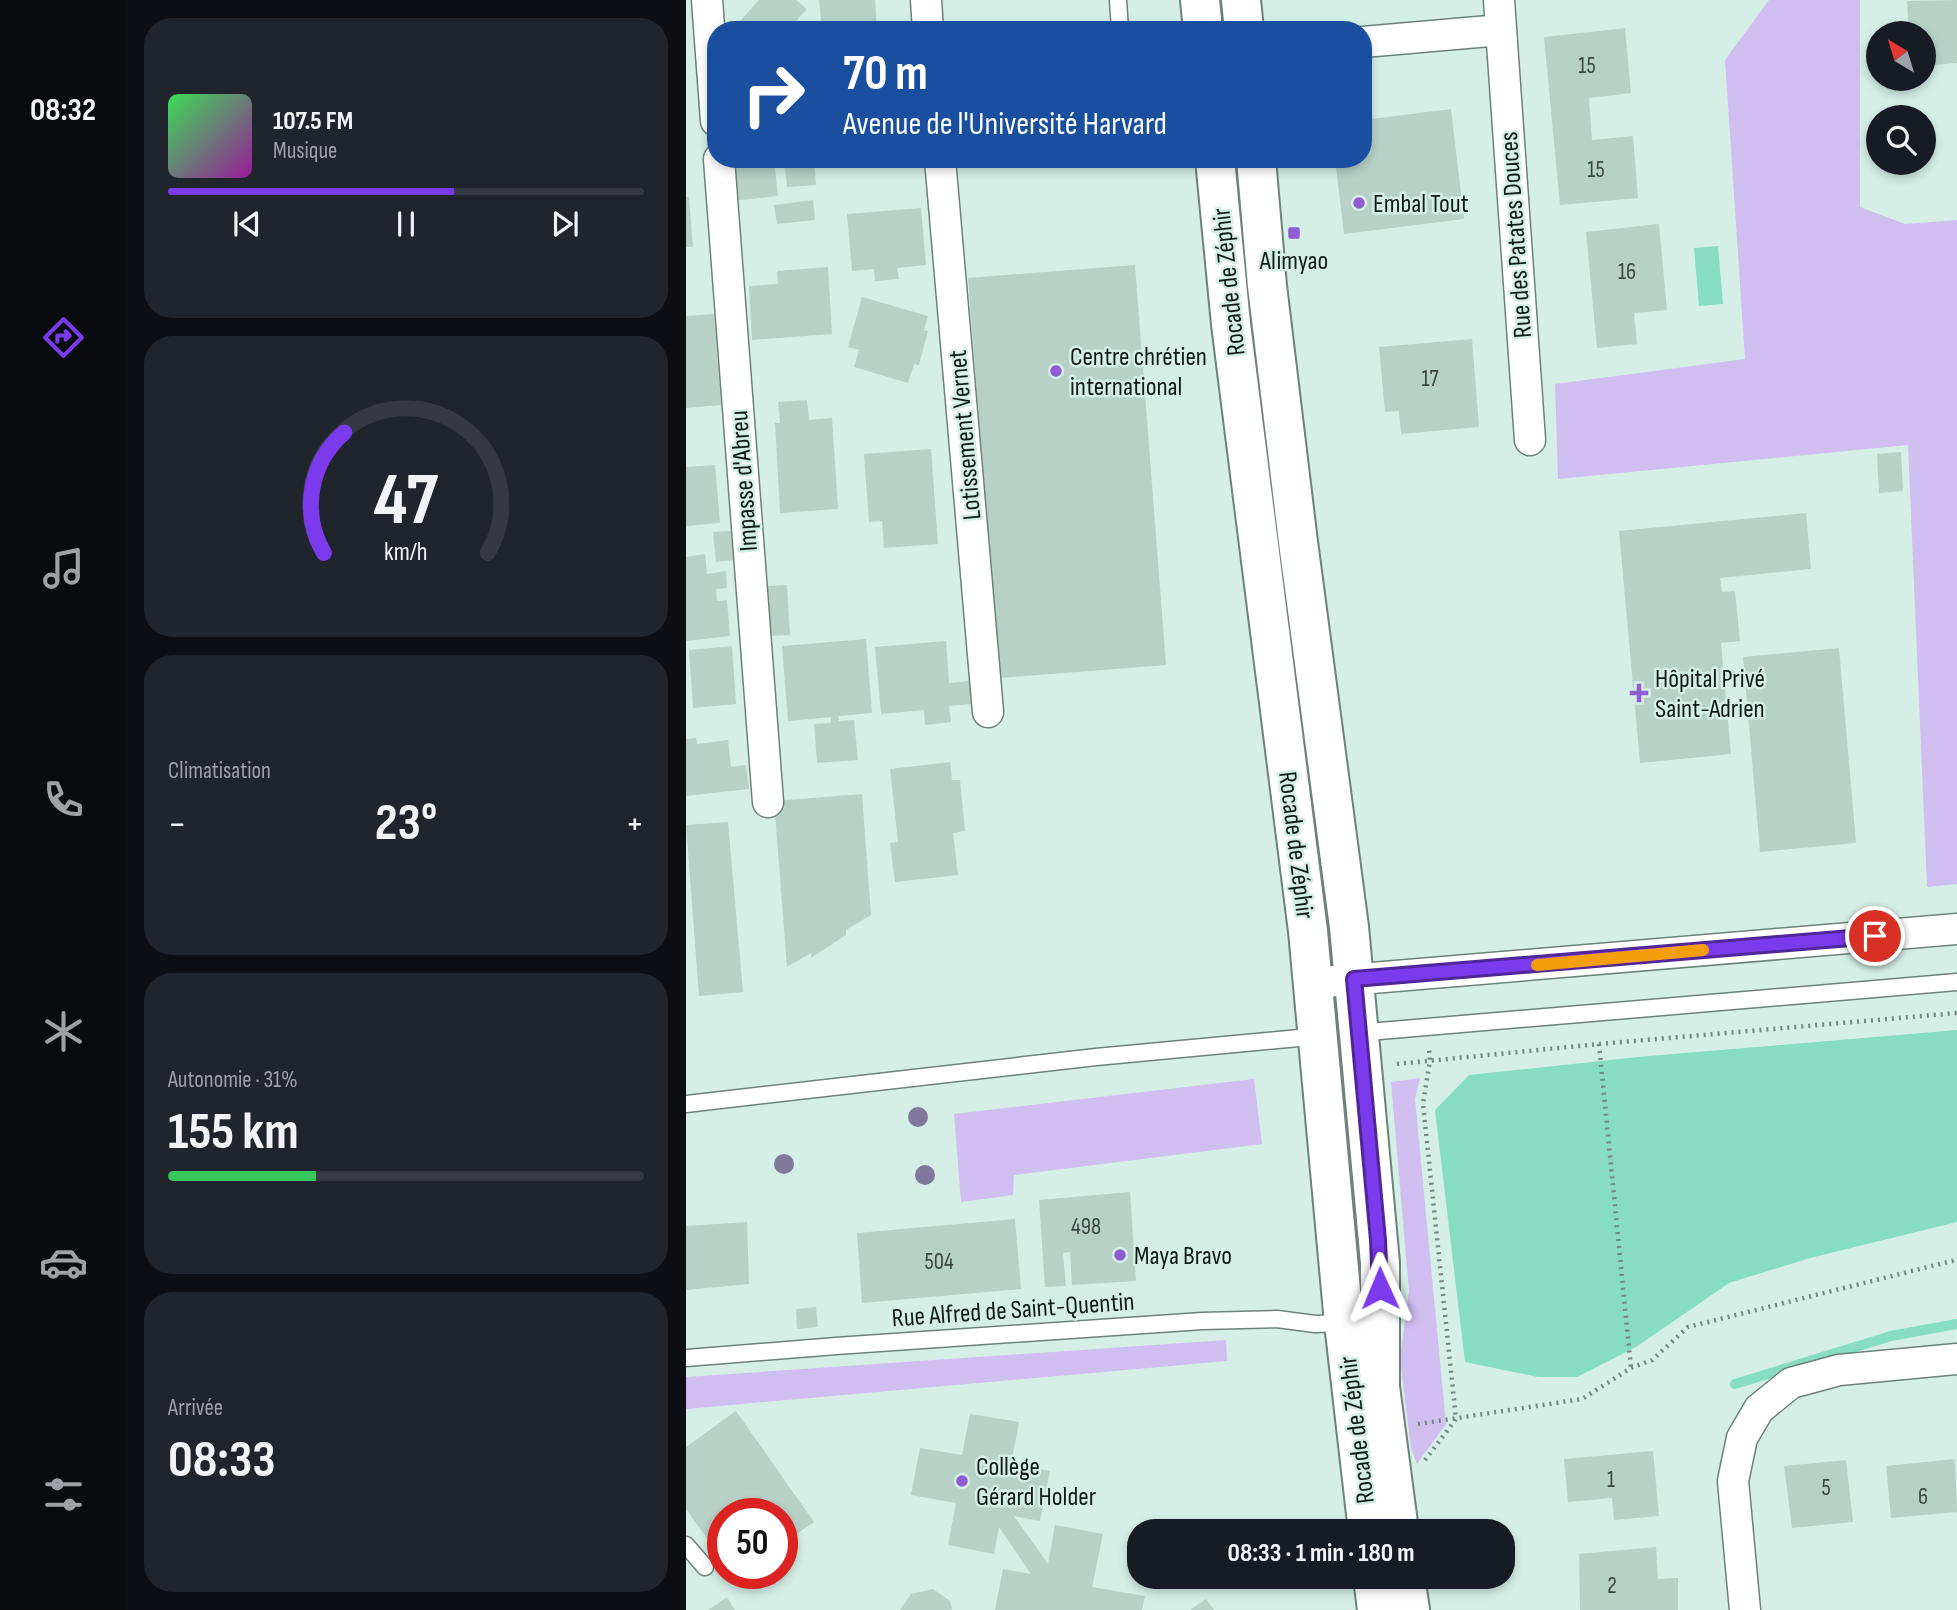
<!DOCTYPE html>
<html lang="fr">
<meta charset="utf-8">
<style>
:root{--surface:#171b24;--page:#20242c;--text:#f1f3f6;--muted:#9ea1a6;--line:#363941;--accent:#7c3aed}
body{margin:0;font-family:"Sofia Sans Condensed",sans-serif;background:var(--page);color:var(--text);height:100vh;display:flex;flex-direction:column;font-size:26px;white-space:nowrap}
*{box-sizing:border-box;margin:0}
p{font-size:23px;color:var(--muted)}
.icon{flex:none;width:38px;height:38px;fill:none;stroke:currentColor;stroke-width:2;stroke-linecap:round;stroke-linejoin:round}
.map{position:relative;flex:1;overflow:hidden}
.details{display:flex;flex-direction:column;gap:18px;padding:18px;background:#0d0f14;width:560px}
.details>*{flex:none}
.guide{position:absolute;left:21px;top:21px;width:665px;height:147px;border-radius:28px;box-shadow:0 4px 10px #0003;background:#1a4fa0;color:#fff;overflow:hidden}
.needle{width:46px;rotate:322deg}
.tools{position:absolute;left:1180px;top:21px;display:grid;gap:14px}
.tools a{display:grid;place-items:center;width:70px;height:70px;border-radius:50%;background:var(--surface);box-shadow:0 4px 10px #0003;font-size:35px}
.speed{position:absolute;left:21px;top:1498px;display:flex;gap:14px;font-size:35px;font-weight:700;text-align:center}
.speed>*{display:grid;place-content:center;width:91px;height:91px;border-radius:50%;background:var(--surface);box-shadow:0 4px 10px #0003;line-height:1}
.speed .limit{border:10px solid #d22;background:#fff;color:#111}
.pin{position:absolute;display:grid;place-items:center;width:60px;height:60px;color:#fff;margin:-30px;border:4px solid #fff;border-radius:50%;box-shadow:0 2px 7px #0007}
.me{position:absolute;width:77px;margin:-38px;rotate:359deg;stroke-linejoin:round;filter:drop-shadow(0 0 5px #0008)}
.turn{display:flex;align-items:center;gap:24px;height:147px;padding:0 21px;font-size:32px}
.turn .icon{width:91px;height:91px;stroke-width:2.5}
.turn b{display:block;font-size:49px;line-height:60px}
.big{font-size:52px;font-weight:700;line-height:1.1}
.details .card{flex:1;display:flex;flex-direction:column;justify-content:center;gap:10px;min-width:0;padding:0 24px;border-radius:28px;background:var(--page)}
.details .dial{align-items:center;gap:0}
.dial svg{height:182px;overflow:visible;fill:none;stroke:var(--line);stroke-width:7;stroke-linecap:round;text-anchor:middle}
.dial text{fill:var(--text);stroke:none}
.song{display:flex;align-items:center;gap:21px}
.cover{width:84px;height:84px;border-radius:10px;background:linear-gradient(135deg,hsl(130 70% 55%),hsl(300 70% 35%))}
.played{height:7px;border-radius:4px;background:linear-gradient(90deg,var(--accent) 60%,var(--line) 60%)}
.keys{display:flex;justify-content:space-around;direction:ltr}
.heat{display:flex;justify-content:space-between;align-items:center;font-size:38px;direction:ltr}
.charge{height:10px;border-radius:5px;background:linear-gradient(90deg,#34c759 31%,var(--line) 0)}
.trip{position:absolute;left:441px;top:1519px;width:388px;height:70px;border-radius:28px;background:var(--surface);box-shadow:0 4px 10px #0003;font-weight:700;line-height:70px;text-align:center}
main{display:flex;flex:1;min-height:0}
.tabs{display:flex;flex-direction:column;width:126px;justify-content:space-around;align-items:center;background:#090b0e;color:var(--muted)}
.tabs .icon{width:49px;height:49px}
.tabs .selected{color:var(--accent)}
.tabs b{font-size:32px;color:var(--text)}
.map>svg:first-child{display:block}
.green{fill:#d0bef1}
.water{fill:#86ddc2}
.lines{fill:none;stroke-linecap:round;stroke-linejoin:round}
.stream{stroke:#86ddc2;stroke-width:10}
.building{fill:#b7d1c7}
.lane-casing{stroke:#6b837a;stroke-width:19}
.street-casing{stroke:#6b837a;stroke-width:33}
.secondary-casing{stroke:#6b837a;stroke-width:42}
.path{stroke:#748680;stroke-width:4.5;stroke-dasharray:2 5;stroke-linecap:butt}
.lane{stroke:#fff;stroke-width:16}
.street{stroke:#fff;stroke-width:30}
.secondary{stroke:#fff;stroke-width:38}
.tree{fill:#80789d}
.route-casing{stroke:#51269a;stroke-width:18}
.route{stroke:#7c3aed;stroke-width:12}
.slow{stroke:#f59e0b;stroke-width:12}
.poi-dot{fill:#8f5cd4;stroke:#d5efe6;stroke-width:2.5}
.labels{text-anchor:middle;stroke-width:5;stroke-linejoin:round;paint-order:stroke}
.number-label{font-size:23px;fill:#3a4843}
.poi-label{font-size:26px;fill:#111b17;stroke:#d5efe6;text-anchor:start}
.street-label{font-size:26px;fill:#111b17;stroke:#d5efe6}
</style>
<main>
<nav class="tabs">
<b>08:32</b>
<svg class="icon selected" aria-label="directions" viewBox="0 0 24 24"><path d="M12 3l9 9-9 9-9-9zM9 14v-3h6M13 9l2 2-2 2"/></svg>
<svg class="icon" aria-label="music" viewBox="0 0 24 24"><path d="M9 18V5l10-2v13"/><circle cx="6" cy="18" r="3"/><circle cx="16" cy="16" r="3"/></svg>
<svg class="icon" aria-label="phone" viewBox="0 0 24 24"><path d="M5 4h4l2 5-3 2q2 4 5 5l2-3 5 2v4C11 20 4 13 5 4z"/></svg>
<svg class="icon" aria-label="climate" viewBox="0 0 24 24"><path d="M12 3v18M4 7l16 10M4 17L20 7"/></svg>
<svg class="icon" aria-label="car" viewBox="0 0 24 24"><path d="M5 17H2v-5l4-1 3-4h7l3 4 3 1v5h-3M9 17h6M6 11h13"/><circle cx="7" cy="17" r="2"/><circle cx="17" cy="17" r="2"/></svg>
<svg class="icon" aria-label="filters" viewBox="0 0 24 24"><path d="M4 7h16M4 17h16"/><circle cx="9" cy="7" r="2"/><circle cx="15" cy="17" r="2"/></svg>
</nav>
<section class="details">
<div class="card">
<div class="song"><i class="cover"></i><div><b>107.5 FM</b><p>Musique</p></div></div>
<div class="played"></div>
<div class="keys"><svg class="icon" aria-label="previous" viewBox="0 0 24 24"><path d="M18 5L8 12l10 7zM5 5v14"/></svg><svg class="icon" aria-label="pause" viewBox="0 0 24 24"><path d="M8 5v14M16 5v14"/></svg><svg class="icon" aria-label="next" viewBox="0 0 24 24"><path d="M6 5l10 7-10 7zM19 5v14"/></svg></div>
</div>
<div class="card dial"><svg viewBox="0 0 100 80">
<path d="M14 69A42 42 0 1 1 86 69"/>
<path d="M14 69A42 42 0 0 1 23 16" stroke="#7c3aed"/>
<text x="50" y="56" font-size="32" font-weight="700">47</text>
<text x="50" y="72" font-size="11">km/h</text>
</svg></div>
<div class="card"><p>Climatisation</p>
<div class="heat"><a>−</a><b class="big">23°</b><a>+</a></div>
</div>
<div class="card"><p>Autonomie · 31%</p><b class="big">155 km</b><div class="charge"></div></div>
<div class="card"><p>Arrivée</p><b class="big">08:33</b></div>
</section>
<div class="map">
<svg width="1271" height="1610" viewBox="0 0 1271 1610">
<rect width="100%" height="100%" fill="#d5efe6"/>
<path class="green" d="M 1083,0 L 1174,0 L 1174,207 L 1219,224 L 1271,220 L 1271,884 L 1241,887 L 1222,445 L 872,479 L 869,384 L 1059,359 L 1039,60 Z
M 734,1078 L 729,1099 L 760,1424 L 731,1464 L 725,1448 L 714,1358 L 723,1291 L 705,1082 Z
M 568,1079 L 576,1144 L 328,1175 L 327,1195 L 275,1202 L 268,1114 Z
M 540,1340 L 541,1361 L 0,1409 L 0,1377 Z"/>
<path class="water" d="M 1032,246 L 1037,304 L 1013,306 L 1008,248 Z
M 1271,1030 L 1271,1222 L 1124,1258 L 1043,1283 L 950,1347 L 891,1377 L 852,1377 L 779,1362 L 749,1110 L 783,1075 L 952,1057 Z"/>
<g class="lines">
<path class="stream" d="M 1049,1384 L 1205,1336 L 1271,1324"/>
</g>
<path class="building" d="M 73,0 L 110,0 L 121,9 L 110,21 L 120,30 L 46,30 Z
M 133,0 L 189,0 L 191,30 L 136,30 Z
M 1271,0 L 1271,63 L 1237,66 L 1237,33 L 1223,33 L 1221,1 Z
M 939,28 L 945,93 L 903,98 L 906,140 L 947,136 L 952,198 L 874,205 L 858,37 Z
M 765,109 L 778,219 L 658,234 L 649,159 L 677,159 L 677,120 Z
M 41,159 L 88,159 L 92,196 L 45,201 Z
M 98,159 L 128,159 L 130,185 L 101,187 Z
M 0,197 L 3,197 L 7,247 L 0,247 Z
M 127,200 L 129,220 L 91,224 L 88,205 Z
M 235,208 L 240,265 L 211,268 L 213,279 L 189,281 L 188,269 L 166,271 L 161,214 Z
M 973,224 L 981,310 L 948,313 L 951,344 L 911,348 L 900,232 Z
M 449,265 L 480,665 L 313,678 L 282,278 Z
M 142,267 L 146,334 L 66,340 L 63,286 L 92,284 L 91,271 Z
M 176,297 L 242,316 L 238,330 L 242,331 L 233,365 L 228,364 L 222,383 L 168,367 L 173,350 L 162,347 Z
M 28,314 L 35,405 L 0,408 L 0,316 Z
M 786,339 L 793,427 L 715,434 L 713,411 L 699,412 L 693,347 Z
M 121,400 L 123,420 L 146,418 L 152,509 L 94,513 L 89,423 L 94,423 L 92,402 Z
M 245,449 L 252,544 L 198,548 L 196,521 L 183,522 L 178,454 Z
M 1215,452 L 1217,491 L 1193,493 L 1191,454 Z
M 29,465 L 34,523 L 0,526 L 0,467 Z
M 1120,513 L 1125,569 L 1034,578 L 1036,592 L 1049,591 L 1054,641 L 1035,643 L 1045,754 L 954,763 L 933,531 Z
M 45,531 L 47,560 L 30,562 L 27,532 Z
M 19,554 L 21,574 L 40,571 L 41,588 L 30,589 L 31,601 L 41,600 L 44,636 L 0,641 L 0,557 Z
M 101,585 L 104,635 L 83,636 L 81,586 Z
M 180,639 L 186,713 L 152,716 L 153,721 L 168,720 L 172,760 L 131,763 L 128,724 L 145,723 L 145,717 L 102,721 L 96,646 Z
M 260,641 L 263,683 L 283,681 L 286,704 L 263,706 L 265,722 L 239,725 L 238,710 L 195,714 L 189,647 Z
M 46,646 L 50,704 L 7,708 L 3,650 Z
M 1153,648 L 1170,843 L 1074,852 L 1057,657 Z
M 10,738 L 11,744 L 42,740 L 45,767 L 60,765 L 63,789 L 0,796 L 0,739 Z
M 264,762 L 266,780 L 274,780 L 279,831 L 267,833 L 272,875 L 209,882 L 204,843 L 212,842 L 204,769 Z
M 176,794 L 185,915 L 160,930 L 160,935 L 125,958 L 125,953 L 101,967 L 88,801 Z
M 42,822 L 57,992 L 13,996 L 0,825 Z
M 444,1192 L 450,1281 L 386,1285 L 384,1252 L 377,1253 L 380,1286 L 359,1287 L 353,1200 Z
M 329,1219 L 335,1289 L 176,1303 L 171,1233 Z
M 61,1222 L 63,1284 L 0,1290 L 0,1226 Z
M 130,1307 L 132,1327 L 111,1329 L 110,1309 Z
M 50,1411 L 128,1522 L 96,1544 L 96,1514 L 37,1514 L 37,1561 L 0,1509 L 0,1447 Z
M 284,1414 L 333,1422 L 325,1464 L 364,1471 L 354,1521 L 328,1516 L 362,1564 L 369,1525 L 417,1534 L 406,1587 L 459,1596 L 456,1610 L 309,1610 L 317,1569 L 345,1574 L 313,1527 L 308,1554 L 262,1545 L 270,1503 L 225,1495 L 234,1448 L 276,1455 Z
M 967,1451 L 973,1516 L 928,1520 L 926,1498 L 882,1502 L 878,1459 Z
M 1269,1459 L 1271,1512 L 1205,1518 L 1200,1466 Z
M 1160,1460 L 1167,1522 L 1106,1528 L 1098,1466 Z
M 970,1547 L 972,1579 L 992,1578 L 992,1610 L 894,1610 L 893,1554 Z
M 247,1589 L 264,1601 L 266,1610 L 214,1610 L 225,1594 Z
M 41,1597 L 49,1610 L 22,1610 Z
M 520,1599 L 528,1610 L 504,1610 Z"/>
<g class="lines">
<g class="lane-casing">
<path id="lane" d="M 432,0 L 434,30
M 670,1033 L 1271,982
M 0,1104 L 410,1057 L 634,1036
M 0,1358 L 150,1346 L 516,1321 L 591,1319 L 629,1324 L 658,1323
M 0,1545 L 19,1567"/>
</g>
<g class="street-casing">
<path id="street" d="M 21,0 L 30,121
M 240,0 L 242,30
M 813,0 L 844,440
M 677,42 L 815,30
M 33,159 L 82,802
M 254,159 L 302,712
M 626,983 L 1271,929
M 1059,1610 L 1047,1481 L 1056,1438 L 1073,1409 L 1105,1383 L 1153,1370 L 1271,1359"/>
</g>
<g class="secondary-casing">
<path id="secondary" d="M 514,0 L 517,30
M 555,0 L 558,30
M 529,159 L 545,324 L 622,931 L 658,1323 L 682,1531
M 570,159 L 581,286 L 612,542 L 663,927 L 694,1263 L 694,1387 L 713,1531
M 687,1577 L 691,1610
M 719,1577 L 724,1610"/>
</g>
<path class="path" d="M 913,1044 L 945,1368
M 711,1064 L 913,1044 L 1271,1013
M 732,1424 L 896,1399 L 945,1368 L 966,1360 L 1002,1327 L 1266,1261 L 1271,1258
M 739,1460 L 770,1419 L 737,1104 L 744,1060 L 743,1048"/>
<use href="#lane" class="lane"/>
<use href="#street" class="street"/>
<use href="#secondary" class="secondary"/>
</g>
<g class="tree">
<circle cx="232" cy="1117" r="10"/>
<circle cx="98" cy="1164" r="10"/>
<circle cx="239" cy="1175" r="10"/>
</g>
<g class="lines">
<g class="route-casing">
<path id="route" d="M 694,1288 L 692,1240 L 668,979 L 1189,936"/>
</g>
<use href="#route" class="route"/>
<path class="slow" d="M 851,965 L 1017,950"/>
</g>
<g class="poi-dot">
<circle cx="673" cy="203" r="7"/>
<rect x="601" y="226" width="14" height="14" rx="3.5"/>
<circle cx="370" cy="371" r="7"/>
<path d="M949.5 682.5h7v7h7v7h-7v7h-7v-7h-7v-7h7z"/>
<circle cx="434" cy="1255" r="7"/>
<circle cx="276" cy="1481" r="7"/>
</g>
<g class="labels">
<g class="number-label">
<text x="901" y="73">15</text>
<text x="910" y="177">15</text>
<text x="941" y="279">16</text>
<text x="744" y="386">17</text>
<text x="400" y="1234">498</text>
<text x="253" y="1269">504</text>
<text x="925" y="1487">1</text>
<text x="1140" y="1495">5</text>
<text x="1237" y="1504">6</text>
<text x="926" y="1593">2</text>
</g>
<g class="poi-label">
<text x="687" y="212">Embal Tout</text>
<text x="608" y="269" text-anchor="middle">Alimyao</text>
<text x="384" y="365">Centre chrétien<tspan x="384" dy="30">international</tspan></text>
<text x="969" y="687">Hôpital Privé<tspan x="969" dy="30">Saint-Adrien</tspan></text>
<text x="448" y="1264">Maya Bravo</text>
<text x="290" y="1475">Collège<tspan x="290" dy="30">Gérard Holder</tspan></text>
</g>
<g class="street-label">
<text transform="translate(829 235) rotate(-94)" y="9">Rue des Patates Douces</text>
<text transform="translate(542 282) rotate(-96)" y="9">Rocade de Zéphir</text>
<text transform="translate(278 435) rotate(-95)" y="9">Lotissement Vernet</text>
<text transform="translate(57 481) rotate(-94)" y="9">Impasse d'Abreu</text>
<text transform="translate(611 845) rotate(83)" y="9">Rocade de Zéphir</text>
<text transform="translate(327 1309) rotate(-4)" y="9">Rue Alfred de Saint-Quentin</text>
<text transform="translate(670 1430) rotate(-97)" y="9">Rocade de Zéphir</text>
</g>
</g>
</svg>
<div class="tools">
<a><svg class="needle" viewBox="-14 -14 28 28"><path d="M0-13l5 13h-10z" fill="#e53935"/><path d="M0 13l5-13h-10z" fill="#9ea1a6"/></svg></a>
<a><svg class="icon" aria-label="search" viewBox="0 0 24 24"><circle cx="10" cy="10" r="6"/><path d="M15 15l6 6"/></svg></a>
</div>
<div class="speed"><div class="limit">50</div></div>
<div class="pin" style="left:1189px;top:936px;background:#d93025"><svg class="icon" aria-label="arrive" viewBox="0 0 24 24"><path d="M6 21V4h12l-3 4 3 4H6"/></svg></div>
<svg class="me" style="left:694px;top:1288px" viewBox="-20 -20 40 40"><path d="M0-17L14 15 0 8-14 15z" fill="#7c3aed" stroke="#fff" stroke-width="4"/></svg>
<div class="trip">08:33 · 1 min · 180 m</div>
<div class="guide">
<div class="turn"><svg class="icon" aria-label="right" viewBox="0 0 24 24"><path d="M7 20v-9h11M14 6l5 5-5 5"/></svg><div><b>70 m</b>Avenue de l'Université Harvard</div></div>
</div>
</div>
</main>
